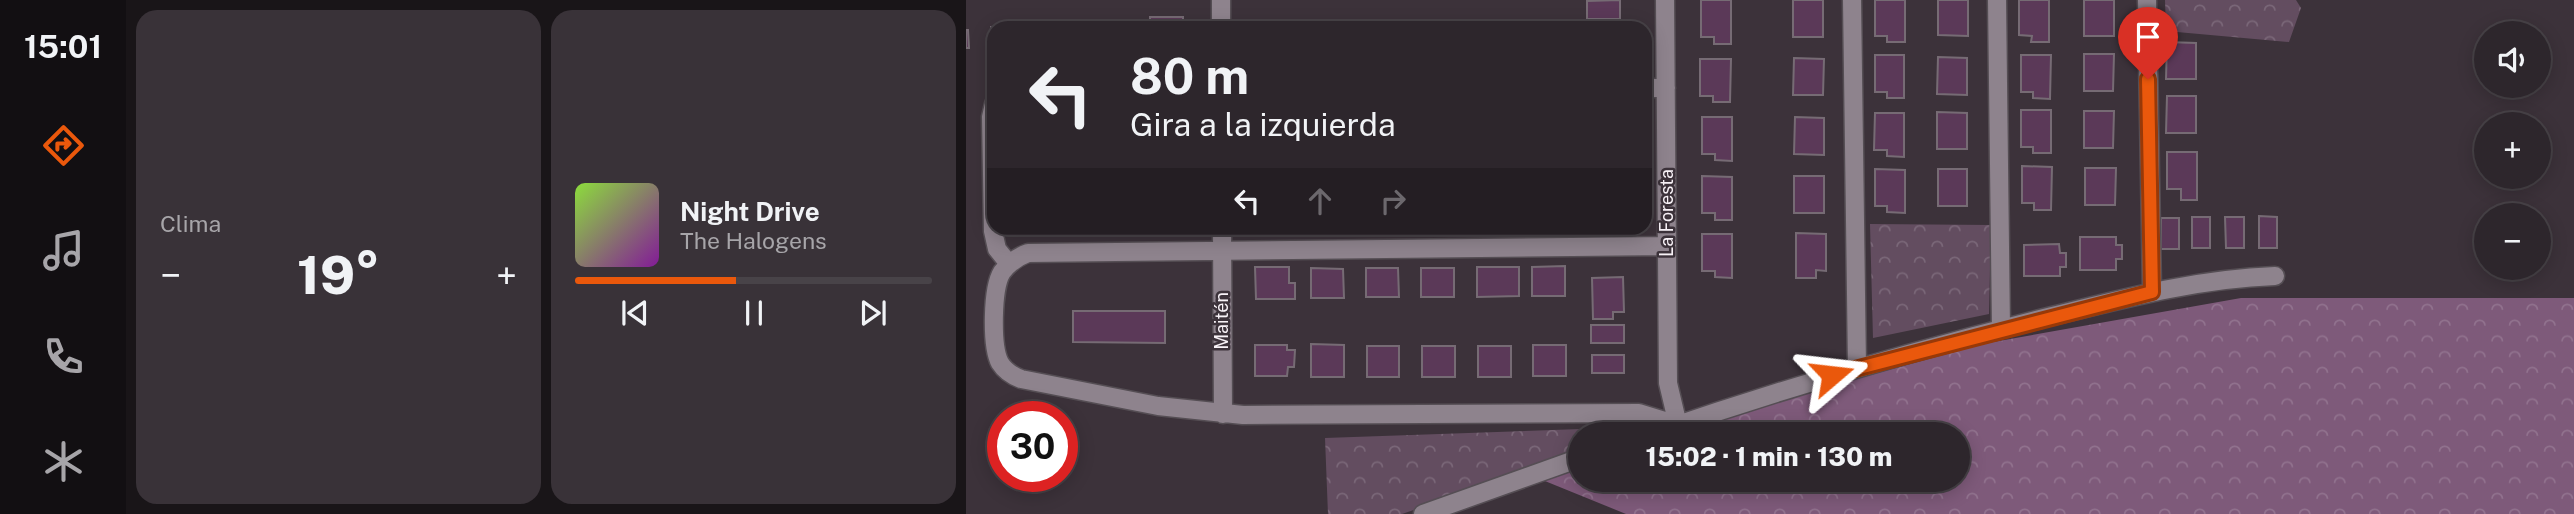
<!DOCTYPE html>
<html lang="es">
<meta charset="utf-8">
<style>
:root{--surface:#2d262c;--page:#393238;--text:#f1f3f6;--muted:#a7a5a9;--line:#484348;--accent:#ea580c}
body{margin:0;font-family:"Public Sans",sans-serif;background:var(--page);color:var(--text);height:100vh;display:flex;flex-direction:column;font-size:26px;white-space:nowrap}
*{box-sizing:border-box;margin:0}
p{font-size:23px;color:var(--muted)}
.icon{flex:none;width:38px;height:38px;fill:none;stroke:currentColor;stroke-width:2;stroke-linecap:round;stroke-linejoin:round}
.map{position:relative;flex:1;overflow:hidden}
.drawer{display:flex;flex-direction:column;gap:10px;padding:10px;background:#191518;width:840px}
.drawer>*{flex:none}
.banner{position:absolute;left:21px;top:21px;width:665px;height:214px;border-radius:21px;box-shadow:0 4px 18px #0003,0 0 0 2px var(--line);background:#2d262c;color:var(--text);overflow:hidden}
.tools{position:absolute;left:1508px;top:21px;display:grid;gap:14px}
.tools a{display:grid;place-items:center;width:77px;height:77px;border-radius:50%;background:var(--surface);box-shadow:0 4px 18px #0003,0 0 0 2px var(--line);font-size:35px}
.speed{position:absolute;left:21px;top:401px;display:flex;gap:14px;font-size:35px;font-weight:700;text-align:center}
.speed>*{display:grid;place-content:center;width:91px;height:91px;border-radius:50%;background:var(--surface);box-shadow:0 4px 18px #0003,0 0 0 2px var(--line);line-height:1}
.speed .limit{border:10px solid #d22;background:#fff;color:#111}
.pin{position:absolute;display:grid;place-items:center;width:60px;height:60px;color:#fff;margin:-72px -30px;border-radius:50% 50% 50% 0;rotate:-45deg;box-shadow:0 0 7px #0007}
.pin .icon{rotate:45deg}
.me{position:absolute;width:77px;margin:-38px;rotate:73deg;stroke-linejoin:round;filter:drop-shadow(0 0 5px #0008)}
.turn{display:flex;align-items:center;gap:24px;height:147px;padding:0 28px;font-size:32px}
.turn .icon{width:91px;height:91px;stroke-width:2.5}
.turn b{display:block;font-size:49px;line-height:60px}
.lanes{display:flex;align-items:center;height:66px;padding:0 28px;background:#0003;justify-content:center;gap:35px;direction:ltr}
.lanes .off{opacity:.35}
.big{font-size:52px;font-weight:800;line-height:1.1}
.drawer .tile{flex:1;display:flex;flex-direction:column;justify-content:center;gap:10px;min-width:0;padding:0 24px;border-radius:21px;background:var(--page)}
.song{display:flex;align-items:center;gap:21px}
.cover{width:84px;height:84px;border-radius:10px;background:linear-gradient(135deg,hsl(90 70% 55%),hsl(290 70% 35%))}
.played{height:7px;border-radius:4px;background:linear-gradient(90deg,var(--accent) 45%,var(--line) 45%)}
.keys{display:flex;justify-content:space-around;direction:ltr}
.heat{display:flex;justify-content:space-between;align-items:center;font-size:38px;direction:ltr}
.drawer .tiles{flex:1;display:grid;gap:10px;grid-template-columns:repeat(2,1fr)}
.trip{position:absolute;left:602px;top:422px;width:402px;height:70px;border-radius:35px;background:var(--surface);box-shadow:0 4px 18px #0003,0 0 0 2px var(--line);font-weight:800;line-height:70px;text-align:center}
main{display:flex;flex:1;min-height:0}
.tabs{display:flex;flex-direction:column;width:126px;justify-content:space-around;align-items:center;background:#120f12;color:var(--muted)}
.tabs .icon{width:49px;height:49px}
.tabs .selected{color:var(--accent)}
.tabs b{font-size:32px;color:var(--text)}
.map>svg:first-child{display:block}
.forest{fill:url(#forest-crowns)}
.park{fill:url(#park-crowns)}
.building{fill:#5b3958;stroke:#766b74;stroke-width:2}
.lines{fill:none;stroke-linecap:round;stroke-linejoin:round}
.minor-casing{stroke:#554e54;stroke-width:21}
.minor{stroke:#8e838d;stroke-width:18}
.route-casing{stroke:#983908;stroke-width:18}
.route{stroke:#ea580c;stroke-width:12}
.labels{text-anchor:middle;stroke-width:5;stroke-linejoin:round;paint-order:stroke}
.street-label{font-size:18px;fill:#f8f2f7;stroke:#3c323a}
</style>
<main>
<nav class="tabs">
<b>15:01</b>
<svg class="icon selected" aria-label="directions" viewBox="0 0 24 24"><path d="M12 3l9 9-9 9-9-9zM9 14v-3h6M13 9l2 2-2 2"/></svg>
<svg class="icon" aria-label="music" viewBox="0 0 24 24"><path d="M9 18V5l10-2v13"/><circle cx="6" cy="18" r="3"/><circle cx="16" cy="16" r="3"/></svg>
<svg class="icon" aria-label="phone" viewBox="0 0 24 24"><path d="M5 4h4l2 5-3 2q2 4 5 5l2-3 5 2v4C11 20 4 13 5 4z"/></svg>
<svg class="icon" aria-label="climate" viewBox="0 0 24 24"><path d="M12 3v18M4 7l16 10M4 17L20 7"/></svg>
</nav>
<section class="drawer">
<div class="tiles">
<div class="tile"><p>Clima</p>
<div class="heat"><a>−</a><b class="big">19°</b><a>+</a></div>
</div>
<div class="tile">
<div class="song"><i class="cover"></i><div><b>Night Drive</b><p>The Halogens</p></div></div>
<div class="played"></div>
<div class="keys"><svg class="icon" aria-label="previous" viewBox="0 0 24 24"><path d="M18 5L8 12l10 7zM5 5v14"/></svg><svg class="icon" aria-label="pause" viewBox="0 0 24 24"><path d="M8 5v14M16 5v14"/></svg><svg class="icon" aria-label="next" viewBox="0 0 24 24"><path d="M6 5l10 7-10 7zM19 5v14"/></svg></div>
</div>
</div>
</section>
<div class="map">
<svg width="1608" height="514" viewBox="0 0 1608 514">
<defs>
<pattern id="forest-crowns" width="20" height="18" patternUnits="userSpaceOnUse" patternTransform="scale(1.75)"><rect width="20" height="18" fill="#7e5a7a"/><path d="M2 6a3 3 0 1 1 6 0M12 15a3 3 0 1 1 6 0" fill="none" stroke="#91728e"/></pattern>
<pattern id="park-crowns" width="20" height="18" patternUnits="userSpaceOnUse" patternTransform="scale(1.75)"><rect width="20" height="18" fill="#634d60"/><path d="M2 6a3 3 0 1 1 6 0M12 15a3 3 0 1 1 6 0" fill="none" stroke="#7a6778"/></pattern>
</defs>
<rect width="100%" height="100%" fill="#3c323a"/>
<path class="forest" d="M 1275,298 L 1608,298 L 1608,514 L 660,514 L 557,472 L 614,456 L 614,480 L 992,480 L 992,434 L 693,434 L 1016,344 Z"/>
<path class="park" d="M 1199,0 L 1330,0 L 1335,8 L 1323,42 L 1200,31 Z
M 904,224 L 1025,225 L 1023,314 L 907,338 Z
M 282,228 L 388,228 L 389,233 L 282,235 Z
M 743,406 L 693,434 L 614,434 L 614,456 L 557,472 L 436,514 L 362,514 L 359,438 L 672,427 Z"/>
<path class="building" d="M 654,0 L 654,19 L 621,19 L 621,1 Z
M 735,0 L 765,0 L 765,44 L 748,44 L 748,37 L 735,37 Z
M 827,0 L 857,0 L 857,37 L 827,37 Z
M 909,0 L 939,0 L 939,42 L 921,42 L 921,36 L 909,36 Z
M 972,0 L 1002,0 L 1002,36 L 972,35 Z
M 1053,0 L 1083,0 L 1083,42 L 1065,42 L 1066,36 L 1053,35 Z
M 1118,0 L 1148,0 L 1148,36 L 1118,36 Z
M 184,17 L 217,17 L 217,28 L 184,28 Z
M 340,24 L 382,24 L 382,28 L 340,28 Z
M 453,24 L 485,24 L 485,27 L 494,28 L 453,28 Z
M 540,24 L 540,28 L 549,28 L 508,28 L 508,25 Z
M 563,24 L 596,24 L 596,27 L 605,28 L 563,28 Z
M 137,25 L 154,25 L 154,28 L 137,28 Z
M 389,25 L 431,25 L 431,28 L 389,28 Z
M 57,26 L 28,28 L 28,58 L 25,58 L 25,27 Z
M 121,26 L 121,28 L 88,28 L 88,27 Z
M 284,26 L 317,26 L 317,28 L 284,28 Z
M 0,30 L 2,30 L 3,48 L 0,48 Z
M 1201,42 L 1230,43 L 1230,79 L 1200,79 Z
M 1118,54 L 1148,54 L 1147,91 L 1118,91 Z
M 909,55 L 938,55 L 938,98 L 921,98 L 921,92 L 909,92 Z
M 1055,55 L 1085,55 L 1084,99 L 1067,98 L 1067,92 L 1055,92 Z
M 972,57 L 1001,58 L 1001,95 L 971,94 Z
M 828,58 L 858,59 L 857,95 L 827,95 Z
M 734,59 L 765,59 L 764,102 L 747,102 L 747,96 L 734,96 Z
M 1201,96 L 1230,96 L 1230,133 L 1200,133 Z
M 1055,110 L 1085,110 L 1085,153 L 1067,153 L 1067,147 L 1055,147 Z
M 1118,111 L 1148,111 L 1147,148 L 1118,148 Z
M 971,112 L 1001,113 L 1001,149 L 971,149 Z
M 909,113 L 938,113 L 938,157 L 921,156 L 921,150 L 908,150 Z
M 736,117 L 766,117 L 766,161 L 749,160 L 749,154 L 736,154 Z
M 829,117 L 858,118 L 858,155 L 828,154 Z
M 1201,152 L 1231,152 L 1231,200 L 1215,200 L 1215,189 L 1201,189 Z
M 1056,166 L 1086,167 L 1085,210 L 1068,210 L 1068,203 L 1056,203 Z
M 1119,168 L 1150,168 L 1149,205 L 1119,205 Z
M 909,169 L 939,170 L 939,213 L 921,212 L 921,206 L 909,206 Z
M 972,169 L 1001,169 L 1001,206 L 972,206 Z
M 736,176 L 766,177 L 766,220 L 749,220 L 749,213 L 736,213 Z
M 828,176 L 858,176 L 858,213 L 828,213 Z
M 1293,216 L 1311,217 L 1311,248 L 1293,248 Z
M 1226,217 L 1244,217 L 1244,248 L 1226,248 Z
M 1259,217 L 1278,217 L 1278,248 L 1260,248 Z
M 1195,218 L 1213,218 L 1213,249 L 1195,249 Z
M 830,233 L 860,234 L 860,271 L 850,270 L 850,278 L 830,278 Z
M 736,234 L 766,234 L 766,278 L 749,277 L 749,271 L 736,271 Z
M 1114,237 L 1150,237 L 1150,245 L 1156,245 L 1156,259 L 1150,259 L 1150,270 L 1114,270 Z
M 1093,244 L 1094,253 L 1100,253 L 1100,267 L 1094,267 L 1094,276 L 1058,276 L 1058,245 Z
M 599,266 L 599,296 L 566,296 L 566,267 Z
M 289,267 L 323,267 L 323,283 L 329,283 L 329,299 L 290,299 Z
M 511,267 L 553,267 L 553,296 L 511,297 Z
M 345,268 L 377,269 L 378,298 L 345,298 Z
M 400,268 L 432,268 L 433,297 L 400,297 Z
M 455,268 L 488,268 L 488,297 L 455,297 Z
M 657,277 L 658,312 L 647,312 L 647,319 L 627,319 L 626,278 Z
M 107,311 L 199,311 L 199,343 L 107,342 Z
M 625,325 L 658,325 L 658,343 L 625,343 Z
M 345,344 L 378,345 L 378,377 L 345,377 Z
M 289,345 L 321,345 L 321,350 L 329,350 L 328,367 L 322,367 L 321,376 L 289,376 Z
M 567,345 L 600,345 L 600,376 L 567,376 Z
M 401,346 L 433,346 L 433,377 L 401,377 Z
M 456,346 L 489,346 L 489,377 L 456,377 Z
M 512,346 L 545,346 L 545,377 L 512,377 Z
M 626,355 L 658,355 L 658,373 L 626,373 Z"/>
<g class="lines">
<g class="minor-casing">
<path id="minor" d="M 255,0 L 255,28
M 699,0 L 702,383 L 712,425
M 886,0 L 891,367
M 1031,0 L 1035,329
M 1181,0 L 1186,291
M 679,88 L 700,88
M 28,104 L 25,117 L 27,231 L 31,249 L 43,264
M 256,228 L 257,414
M 701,246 L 62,253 C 51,257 43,263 36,272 C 26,288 25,346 34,363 C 39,371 47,376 55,379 L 192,406 L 277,415 L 673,413 L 712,425
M 685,434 C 813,390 942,352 1074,319 C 1152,300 1228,279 1309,276
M 457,514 L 614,458"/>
</g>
<use href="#minor" class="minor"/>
</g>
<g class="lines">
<g class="route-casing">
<path id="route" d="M 866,375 L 1186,292 L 1182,79"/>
</g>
<use href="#route" class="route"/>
</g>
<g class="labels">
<g class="street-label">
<text transform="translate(701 213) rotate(-90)" y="6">La Foresta</text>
<text transform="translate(256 321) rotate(-90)" y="6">Maitén</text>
</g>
</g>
</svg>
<div class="tools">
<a><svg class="icon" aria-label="sound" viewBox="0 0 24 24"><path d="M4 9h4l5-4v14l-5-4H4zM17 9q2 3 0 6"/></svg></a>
<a>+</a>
<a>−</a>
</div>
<div class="speed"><div class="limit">30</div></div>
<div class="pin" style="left:1182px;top:79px;background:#d93025"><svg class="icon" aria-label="arrive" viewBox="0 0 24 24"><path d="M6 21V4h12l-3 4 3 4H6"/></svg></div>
<svg class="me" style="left:866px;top:375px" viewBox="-20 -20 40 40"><path d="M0-17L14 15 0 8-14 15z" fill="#ea580c" stroke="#fff" stroke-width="4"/></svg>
<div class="trip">15:02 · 1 min · 130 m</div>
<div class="banner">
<div class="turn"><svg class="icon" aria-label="left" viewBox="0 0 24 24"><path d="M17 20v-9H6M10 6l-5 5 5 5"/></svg><div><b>80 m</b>Gira a la izquierda</div></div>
<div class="lanes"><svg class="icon" aria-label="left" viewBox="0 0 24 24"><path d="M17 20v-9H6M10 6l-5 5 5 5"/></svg><svg class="icon off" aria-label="ahead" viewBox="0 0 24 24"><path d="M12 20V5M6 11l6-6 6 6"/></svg><svg class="icon off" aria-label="right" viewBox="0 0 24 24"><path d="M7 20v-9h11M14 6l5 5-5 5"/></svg></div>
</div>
</div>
</main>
